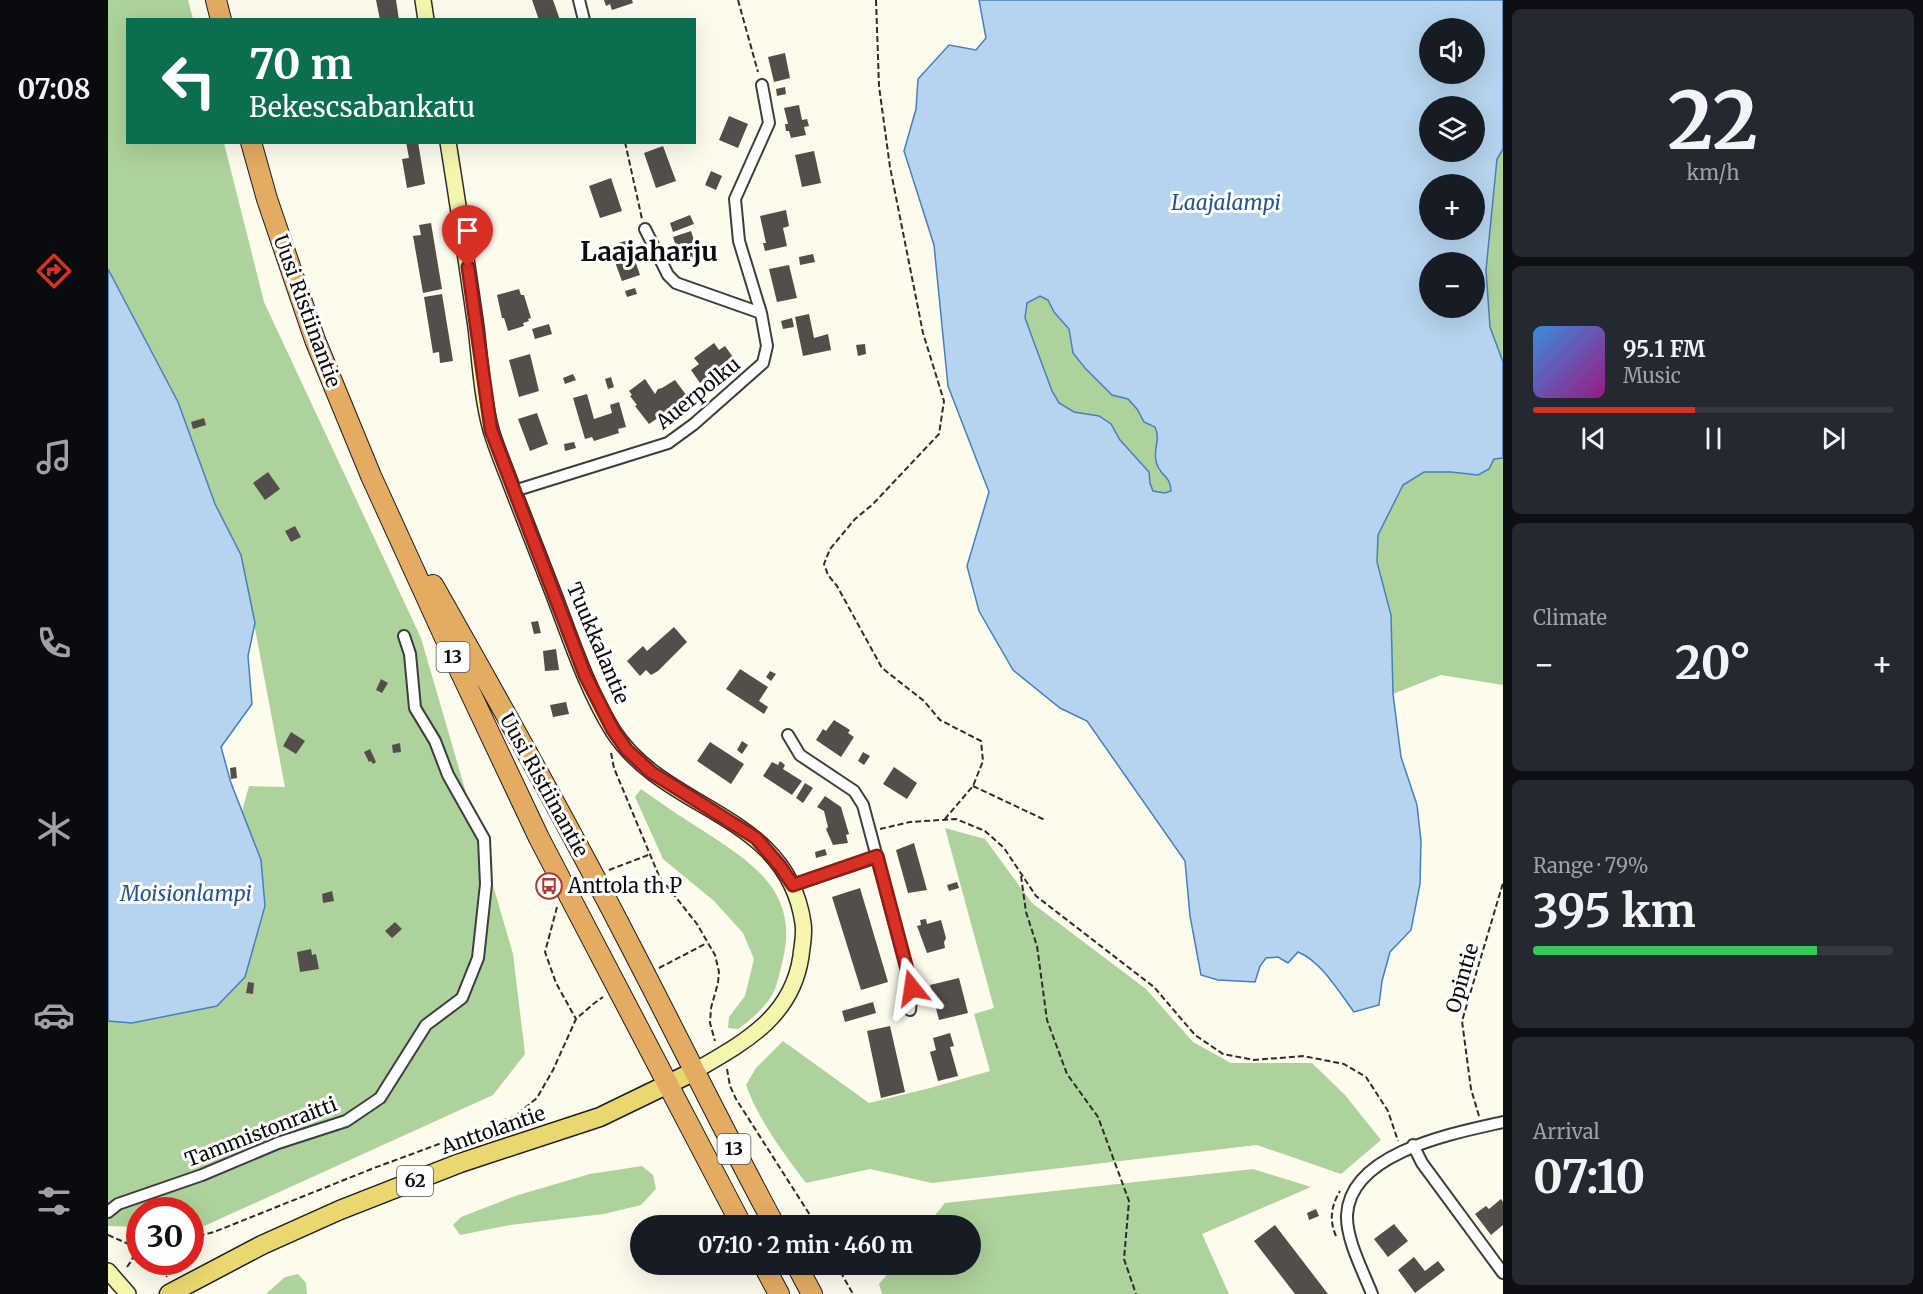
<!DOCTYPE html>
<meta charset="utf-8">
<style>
:root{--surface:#171b24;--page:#242831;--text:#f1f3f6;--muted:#9ea1a6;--line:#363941;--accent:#d93025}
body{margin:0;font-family:Merriweather,serif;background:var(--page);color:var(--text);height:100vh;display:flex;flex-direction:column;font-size:22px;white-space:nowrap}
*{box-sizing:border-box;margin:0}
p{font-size:20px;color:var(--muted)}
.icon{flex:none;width:33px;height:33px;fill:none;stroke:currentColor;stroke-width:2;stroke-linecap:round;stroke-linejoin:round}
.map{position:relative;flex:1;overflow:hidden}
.sheet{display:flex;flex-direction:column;gap:9px;padding:9px;background:#0d0f14;width:420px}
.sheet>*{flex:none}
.hud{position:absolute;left:18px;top:18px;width:570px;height:126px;border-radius:0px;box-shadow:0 6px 24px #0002;background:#0b6e4f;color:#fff;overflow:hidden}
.fabs{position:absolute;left:1311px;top:18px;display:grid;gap:12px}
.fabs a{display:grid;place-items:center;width:66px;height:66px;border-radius:50%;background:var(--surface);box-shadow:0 6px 24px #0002;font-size:30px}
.speed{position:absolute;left:18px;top:1197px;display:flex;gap:12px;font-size:30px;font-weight:700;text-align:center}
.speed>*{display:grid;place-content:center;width:78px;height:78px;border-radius:50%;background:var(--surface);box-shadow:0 6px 24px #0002;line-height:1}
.speed .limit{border:9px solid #d22;background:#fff;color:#111}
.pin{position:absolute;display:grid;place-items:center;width:51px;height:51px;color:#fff;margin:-62px -26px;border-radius:50% 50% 50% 0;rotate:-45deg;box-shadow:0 0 6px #0007}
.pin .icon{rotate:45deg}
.me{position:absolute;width:66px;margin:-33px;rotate:345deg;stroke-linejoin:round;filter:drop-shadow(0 0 4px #0008)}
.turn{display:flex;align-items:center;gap:21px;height:126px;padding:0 24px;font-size:27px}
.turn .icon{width:78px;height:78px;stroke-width:2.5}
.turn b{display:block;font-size:42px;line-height:51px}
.big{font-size:45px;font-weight:700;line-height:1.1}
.sheet .card{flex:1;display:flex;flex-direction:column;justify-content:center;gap:9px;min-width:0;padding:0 21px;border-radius:9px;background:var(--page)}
.sheet .dial{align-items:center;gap:0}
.dial b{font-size:78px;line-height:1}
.song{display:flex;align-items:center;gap:18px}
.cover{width:72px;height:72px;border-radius:9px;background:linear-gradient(135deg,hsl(210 70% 55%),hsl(310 70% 35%))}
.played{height:6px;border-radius:3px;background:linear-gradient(90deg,var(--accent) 45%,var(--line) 45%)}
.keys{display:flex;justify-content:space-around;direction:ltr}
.heat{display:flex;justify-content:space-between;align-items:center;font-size:33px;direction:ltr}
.charge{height:9px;border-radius:4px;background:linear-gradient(90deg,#34c759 79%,var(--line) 0)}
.trip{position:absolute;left:522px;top:1215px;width:351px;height:60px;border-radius:30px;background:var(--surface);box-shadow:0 6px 24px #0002;font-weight:700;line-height:60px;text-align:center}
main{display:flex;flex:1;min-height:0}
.tabs{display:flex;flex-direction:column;width:108px;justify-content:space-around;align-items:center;background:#090b0e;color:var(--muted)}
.tabs .icon{width:42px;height:42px}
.tabs .current{color:var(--accent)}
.tabs b{font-size:27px;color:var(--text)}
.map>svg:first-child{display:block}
.forest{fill:#aed29b}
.water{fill:#b6d4ef;stroke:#4581bd;stroke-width:1.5;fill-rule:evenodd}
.building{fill:#534e49}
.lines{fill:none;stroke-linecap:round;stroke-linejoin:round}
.street-casing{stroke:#3e3e3e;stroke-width:14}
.secondary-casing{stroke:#2d2d2d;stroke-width:18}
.primary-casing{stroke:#1c1c1c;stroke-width:21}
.highway-casing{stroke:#1c1c1c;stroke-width:22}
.path{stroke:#2d2d2d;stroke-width:2;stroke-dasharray:6 3;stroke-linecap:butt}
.street{stroke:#fff;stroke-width:10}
.secondary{stroke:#f6f5ae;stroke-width:15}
.primary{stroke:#e9d870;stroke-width:18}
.highway{stroke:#e4ab63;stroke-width:20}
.route-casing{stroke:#8d1f18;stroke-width:15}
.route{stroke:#d93025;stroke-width:10}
.labels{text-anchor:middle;stroke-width:6;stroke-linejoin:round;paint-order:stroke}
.shield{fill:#fff;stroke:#545454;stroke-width:1.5}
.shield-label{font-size:18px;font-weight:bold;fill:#0b0b0b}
.street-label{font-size:20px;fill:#0b0b0b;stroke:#fff}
.poi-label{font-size:20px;fill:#0b0b0b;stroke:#fff;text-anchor:start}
.water-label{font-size:21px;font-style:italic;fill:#23558e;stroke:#fff}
.district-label{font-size:26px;font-weight:bold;fill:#0b0b0b;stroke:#fff}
</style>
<main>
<nav class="tabs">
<b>07:08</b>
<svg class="icon current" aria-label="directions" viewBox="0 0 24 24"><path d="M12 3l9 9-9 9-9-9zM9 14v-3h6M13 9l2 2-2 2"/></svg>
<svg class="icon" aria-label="music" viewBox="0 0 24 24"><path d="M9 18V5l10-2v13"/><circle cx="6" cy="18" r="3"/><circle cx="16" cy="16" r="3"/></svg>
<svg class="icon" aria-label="phone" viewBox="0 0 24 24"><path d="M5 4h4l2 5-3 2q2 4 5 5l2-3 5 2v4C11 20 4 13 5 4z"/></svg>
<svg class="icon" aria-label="climate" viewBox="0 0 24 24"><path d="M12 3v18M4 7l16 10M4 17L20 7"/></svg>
<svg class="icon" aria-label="car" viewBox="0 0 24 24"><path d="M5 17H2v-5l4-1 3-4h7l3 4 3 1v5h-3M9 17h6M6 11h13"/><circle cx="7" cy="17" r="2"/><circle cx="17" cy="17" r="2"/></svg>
<svg class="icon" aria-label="filters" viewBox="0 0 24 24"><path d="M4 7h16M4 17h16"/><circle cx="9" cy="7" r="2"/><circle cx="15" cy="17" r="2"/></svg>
</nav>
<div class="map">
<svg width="1395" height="1294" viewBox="0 0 1395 1294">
<rect width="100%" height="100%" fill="#fdfbec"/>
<path class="forest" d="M 0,0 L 80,0 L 85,19 L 20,20 L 20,142 L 116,143 L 156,302 L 313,638 L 405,954 L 417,1054 L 385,1095 L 94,1227 L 83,1227 L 82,1210 L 32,1210 L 31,1227 L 0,1226 L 0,1015 L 131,822 L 141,786 L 177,787 L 133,555 L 107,504 L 70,402 L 0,269 Z
M 1395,149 L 1395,362 L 1382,327 L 1378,270 L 1389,159 Z
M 932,296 L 940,300 L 946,313 L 961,329 L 965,352 L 1004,395 L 1020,399 L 1029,409 L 1036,422 L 1047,427 L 1051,435 L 1047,459 L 1050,470 L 1062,481 L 1063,491 L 1057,493 L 1045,491 L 1042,483 L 1041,472 L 1012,440 L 1003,424 L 991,416 L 966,412 L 951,403 L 944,391 L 916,318 L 919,303 Z
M 1395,458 L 1395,685 L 1333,675 L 1285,694 L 1283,615 L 1269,562 L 1270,535 L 1295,485 L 1316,472 L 1343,472 L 1370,475 L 1386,459 Z
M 533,789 C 553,803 573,817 594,830 C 645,863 693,893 674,963 C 672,971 670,981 667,989 C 660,1005 644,1019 630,1029 L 620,1028 L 621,1017 L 637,996 L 646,959 L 635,933 L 606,901 L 555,859 L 527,797 Z
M 837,828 L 877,839 L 924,903 L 1038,989 L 1085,1042 L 1123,1063 L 1204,1063 L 1237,1095 L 1273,1140 L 1233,1174 L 1149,1145 L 824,1183 L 762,1169 L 698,1183 C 675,1152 651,1121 638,1085 L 648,1068 L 675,1041 L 761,1103 L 822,1088 L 882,1071 L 866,1014 L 886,1008 Z
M 534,1166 L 545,1175 L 548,1189 L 533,1205 L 496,1214 L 402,1225 L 352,1235 L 345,1225 L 353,1217 L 410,1195 L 482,1174 Z
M 1145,1169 L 1203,1187 L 1094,1234 L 1121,1294 L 774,1294 L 771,1284 L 787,1265 L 862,1264 L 862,1226 L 819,1225 L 837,1203 Z
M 190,1274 L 198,1283 L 199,1294 L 158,1294 L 177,1277 Z"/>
<path class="water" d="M 871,0 L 1395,0 L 1395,149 L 1389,159 L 1378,270 L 1382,327 L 1395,362 L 1395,458 L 1386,459 L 1381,469 L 1370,475 L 1343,472 L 1316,472 L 1295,485 L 1270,535 L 1269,562 L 1283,615 L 1285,694 L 1293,757 L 1309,805 L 1313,841 L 1312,884 L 1303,930 L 1282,952 L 1274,981 L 1271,1005 L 1246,1012 C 1231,992 1214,962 1190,952 L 1180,963 L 1170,957 L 1158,958 L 1152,966 L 1147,982 L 1110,980 L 1093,975 L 1082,916 L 1077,861 L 979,721 L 952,708 L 905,670 L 871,611 L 859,566 L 881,492 L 840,386 L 826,245 L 796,151 L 808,109 L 810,79 L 841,45 L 868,50 L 878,38 ZM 1322,28 L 1366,28 L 1366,74 L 1322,74 ZM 1322,106 L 1366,106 L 1366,152 L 1322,152 ZM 1322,184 L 1366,184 L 1366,230 L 1322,230 ZM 1322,262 L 1366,262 L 1366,308 L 1322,308 ZM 932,296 L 940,300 L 946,312 L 961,329 L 965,353 L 977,368 L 1004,395 L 1020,399 L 1029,409 L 1036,422 L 1047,427 C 1053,440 1045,448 1048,461 C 1051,477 1062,473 1063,491 L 1057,493 L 1045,491 L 1042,483 L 1041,472 L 1012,440 L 1003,424 L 991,416 L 966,412 L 951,403 L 944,391 L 917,318 L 919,303 Z
M 0,269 L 70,402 L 107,504 L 133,555 L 147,623 L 140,656 L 144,704 L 113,747 L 123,783 L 153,860 L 157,906 L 137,977 L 109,1006 L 24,1023 L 0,1021 Z"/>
<path class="building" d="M 268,0 L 288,0 L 291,20 L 272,20 Z
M 424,0 L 445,0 L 452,20 L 431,20 Z
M 496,0 L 524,0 L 525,3 L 504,10 L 502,4 L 498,6 Z
M 677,53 L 682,78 L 666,82 L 660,57 Z
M 677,87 L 678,94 L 669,96 L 668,89 Z
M 691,105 L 694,120 L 699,119 L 701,126 L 696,127 L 698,135 L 683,138 L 681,131 L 678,131 L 677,124 L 680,124 L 676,108 Z
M 621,116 L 640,124 L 630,148 L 611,140 Z
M 298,142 L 310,142 L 317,184 L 299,188 L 294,159 L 301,158 Z
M 555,146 L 568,181 L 548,188 L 536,153 Z
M 706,151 L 713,183 L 694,187 L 687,155 Z
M 603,171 L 614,176 L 608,190 L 597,185 Z
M 503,178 L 514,211 L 492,218 L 481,186 Z
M 678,210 L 681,226 L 675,228 L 679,246 L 657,251 L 655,243 L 658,243 L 652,216 Z
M 582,215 L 586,224 L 565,232 L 562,223 Z
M 323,223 L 334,289 L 315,293 L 305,236 L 313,235 L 311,225 Z
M 583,231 L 592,258 L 574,264 L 565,237 Z
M 520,240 L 532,275 L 514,281 L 501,246 Z
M 705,254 L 707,262 L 692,265 L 691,257 Z
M 681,265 L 689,298 L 669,302 L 661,269 Z
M 527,288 L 529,294 L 519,297 L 517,291 Z
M 411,289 L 413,295 L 416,295 L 423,318 L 420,319 L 421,321 L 415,323 L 416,326 L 400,331 L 396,318 L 394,318 L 389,295 Z
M 334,294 L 345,361 L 332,363 L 331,352 L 325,353 L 316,297 Z
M 701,314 L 706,338 L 720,334 L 723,350 L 695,356 L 687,317 Z
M 684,318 L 686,327 L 675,329 L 673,321 Z
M 441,324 L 444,334 L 427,339 L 424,329 Z
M 606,343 L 611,350 L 617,346 L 627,360 L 621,364 L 623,366 L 609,376 L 608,374 L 601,379 L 600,377 L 592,383 L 583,370 L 591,364 L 586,358 Z
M 757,344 L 758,354 L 750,356 L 748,345 Z
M 422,354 L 431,391 L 411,397 L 401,360 Z
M 465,374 L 468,380 L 457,384 L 455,378 Z
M 503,377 L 506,387 L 500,389 L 497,379 Z
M 537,379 L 547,394 L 550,389 L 554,388 L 567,380 L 579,396 L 567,405 L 564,410 L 560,411 L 541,424 L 527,406 L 529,405 L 522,396 L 524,395 L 521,391 Z
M 479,394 L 486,419 L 504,413 L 502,405 L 511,402 L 518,427 L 510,429 L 511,433 L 486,441 L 484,437 L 477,439 L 465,398 Z
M 429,413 L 440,444 L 422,451 L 410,419 Z
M 96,418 L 98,425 L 85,429 L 83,422 Z
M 466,442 L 468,448 L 457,451 L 456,444 Z
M 160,472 L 172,489 L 157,500 L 145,483 Z
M 187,526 L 193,537 L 183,542 L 177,531 Z
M 430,621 L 433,633 L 426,634 L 423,622 Z
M 566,627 L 579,642 L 550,671 L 543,675 L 538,670 L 532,676 L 519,661 L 535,646 L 539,651 Z
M 448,649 L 451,670 L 437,671 L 435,651 Z
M 632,669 L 660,687 L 651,701 L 660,707 L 656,714 L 618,689 Z
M 662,671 L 668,674 L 663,681 L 658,677 Z
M 273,679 L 280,683 L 274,693 L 268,690 Z
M 458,702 L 461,714 L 445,717 L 442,705 Z
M 726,720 L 742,730 L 740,733 L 746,737 L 733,757 L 708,740 L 715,729 L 718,731 Z
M 183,732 L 197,741 L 188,754 L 175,746 Z
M 634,741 L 640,745 L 634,754 L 629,750 Z
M 602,742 L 636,764 L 623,784 L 589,761 Z
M 292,743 L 293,752 L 285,753 L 284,745 Z
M 262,749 L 268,762 L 265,764 L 263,761 L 261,762 L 256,752 Z
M 755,752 L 762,756 L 756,765 L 750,761 Z
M 672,761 L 677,765 L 675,769 L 694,781 L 684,795 L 655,776 L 664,762 L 670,765 Z
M 128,767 L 129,778 L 123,779 L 122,768 Z
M 786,767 L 809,783 L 799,799 L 775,784 Z
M 697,783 L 705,788 L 695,803 L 688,798 Z
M 717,796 L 733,807 L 741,834 L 738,835 L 740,843 L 725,845 L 718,829 L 720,827 L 716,811 L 709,807 Z
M 806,843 L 819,890 L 800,893 L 788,850 Z
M 717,849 L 719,855 L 708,858 L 707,852 Z
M 849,882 L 851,888 L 841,891 L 839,885 Z
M 752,888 L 780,982 L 753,990 L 724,897 Z
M 224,891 L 226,901 L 215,903 L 214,894 Z
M 818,919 L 819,924 L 833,920 L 838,938 L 836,942 L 837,948 L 819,953 L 809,926 L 813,925 L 812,920 Z
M 287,922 L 294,929 L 284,938 L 277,931 Z
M 203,949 L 204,955 L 208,954 L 211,969 L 192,972 L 189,952 Z
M 851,978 L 860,1013 L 831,1020 L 822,985 Z
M 140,982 L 146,983 L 145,994 L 138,993 Z
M 765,1002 L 768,1013 L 737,1022 L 734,1011 Z
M 782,1026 L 797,1092 L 773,1098 L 759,1031 Z
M 842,1033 L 846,1046 L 842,1047 L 850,1076 L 830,1081 L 822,1052 L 828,1050 L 825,1038 Z
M 1393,1199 L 1395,1202 L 1395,1225 L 1383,1235 L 1367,1214 L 1378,1206 L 1381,1209 Z
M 1208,1209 L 1211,1216 L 1201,1220 L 1199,1213 Z
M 1286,1224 L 1300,1241 L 1280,1257 L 1266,1239 Z
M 1167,1225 L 1220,1294 L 1187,1294 L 1146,1241 Z
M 1306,1257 L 1317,1271 L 1330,1261 L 1337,1270 L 1307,1293 L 1290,1270 Z"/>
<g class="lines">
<g class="street-casing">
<path id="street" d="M 471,0 L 476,20
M 537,229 L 560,275 L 568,283 L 653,313
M 406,491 L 560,443 L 586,424 L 655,363 L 659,346 L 653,313 L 631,241 L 627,199 L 661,123 L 654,85
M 680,735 L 692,755 L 746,791 L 755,805 L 804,988 L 802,1010
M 685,885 L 769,857
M 1305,1145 L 1314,1163 L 1395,1273
M 0,1212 L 10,1204 L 94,1175 L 170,1143 L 238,1121 L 272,1098 L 318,1025 L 354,998 L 370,958 L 378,884 L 376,839 L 340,775 L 327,741 L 307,708 L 302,654 L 296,636
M 1264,1294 C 1255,1271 1238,1239 1239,1215 C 1242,1152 1347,1133 1395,1122"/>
</g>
<g class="secondary-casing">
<path id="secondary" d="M 315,0 L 318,20
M 340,142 C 350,204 359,265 368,327 C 372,361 374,397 383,430 C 389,450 397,468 404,487 C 418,523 432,559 446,595 C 463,640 479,689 505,731 C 558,813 679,812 695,923 C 697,935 694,945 693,956 C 684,1018 635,1043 585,1072
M 0,1271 L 20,1294"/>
</g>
<g class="primary-casing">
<path id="primary" d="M 61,1294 L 154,1245 L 232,1210 L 352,1163 L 492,1117 L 585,1072"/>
</g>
<g class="highway-casing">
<path id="highway" d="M 108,0 L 113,20
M 143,142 L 159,199 L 207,340 L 263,476 L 353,673 L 431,838 L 634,1226
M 325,585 C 392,703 459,822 521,943 C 570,1037 616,1132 667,1226
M 655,1264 L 671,1294
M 688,1264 L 704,1294"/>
</g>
<path class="path" d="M 630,0 L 650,72
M 768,0 L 771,86 L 782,167 L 815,333 L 836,401 L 831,434 L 765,504 L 747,519 L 722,549 L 716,564 L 720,575 L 729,586 L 774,668 L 816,701 L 832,720 L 873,741 L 875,761 L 865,786 L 836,820
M 517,142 L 534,219
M 503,753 L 506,768 L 551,876 L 589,924 L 607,955 L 611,972 L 610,983 L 603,1008 L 602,1023 L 607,1041
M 865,786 L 937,820
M 772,829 L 802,822 L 848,819 L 877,831 L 896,848 L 928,896 L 1046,987 L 1087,1035 L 1115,1054 L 1146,1060 L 1195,1056 L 1236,1064 L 1258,1077 L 1280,1111 L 1290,1141
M 501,870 L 543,854
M 913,876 L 918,912 L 929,946 L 939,1020 L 959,1074 L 990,1117 L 1021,1201 L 1016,1259 L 1028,1294
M 449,907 L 437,952 L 448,983 L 468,1019
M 551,968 L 599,943
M 619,1069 L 622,1086 L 628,1099 L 709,1226
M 1371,1116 L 1363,1089 L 1354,1021 L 1395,883
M 0,1235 L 32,1249
M 1228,1236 C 1221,1220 1223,1206 1232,1191
M 82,1238 L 106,1232 L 266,1168 L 407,1116 L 429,1098 L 445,1070 L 468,1019 L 484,1005 L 495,997
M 47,1262 L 59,1277
M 728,1264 L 745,1294
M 19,1267 L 24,1260 L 28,1246 L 32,1245"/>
<use href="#street" class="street"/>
<use href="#secondary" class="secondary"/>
<use href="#primary" class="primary"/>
<use href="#highway" class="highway"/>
</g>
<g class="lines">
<g class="route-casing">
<path id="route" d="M 360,267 L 383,430 L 477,675 L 505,730 L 519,750 L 543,772 L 648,838 L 672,866 L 685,885 L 769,856 L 804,988"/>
</g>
<use href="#route" class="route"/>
</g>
<defs>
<g id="bus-ring" transform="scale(1.35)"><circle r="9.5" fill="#fff" stroke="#ab3a34" stroke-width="1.5"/><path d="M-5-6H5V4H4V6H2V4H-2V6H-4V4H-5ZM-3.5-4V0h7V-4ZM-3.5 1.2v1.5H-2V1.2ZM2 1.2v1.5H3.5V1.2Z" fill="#ab3a34"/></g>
</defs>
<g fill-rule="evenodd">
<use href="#bus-ring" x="441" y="886"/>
</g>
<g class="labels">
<g class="shield">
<rect x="328.5" y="642" width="33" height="30" rx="4.5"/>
<rect x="609.5" y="1134" width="33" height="30" rx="4.5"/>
<rect x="289" y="1166" width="36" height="30" rx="4.5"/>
</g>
<g class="shield-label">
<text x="345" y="663">13</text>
<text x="626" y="1155">13</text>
<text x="307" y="1187">62</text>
</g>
<g class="street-label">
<text transform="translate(199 311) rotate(70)" y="7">Uusi Ristiinantie</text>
<text transform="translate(590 393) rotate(-39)" y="7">Auerpolku</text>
<text transform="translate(490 643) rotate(67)" y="7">Tuukkalantie</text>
<text transform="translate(436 785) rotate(61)" y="7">Uusi Ristiinantie</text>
<text transform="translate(1354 978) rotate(-74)" y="7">Opintie</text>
<text transform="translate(385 1130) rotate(-19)" y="7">Anttolantie</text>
<text transform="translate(153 1132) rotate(-21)" y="7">Tammistonraitti</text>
</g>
<g class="poi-label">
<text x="460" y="893">Anttola th P</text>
</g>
<g class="water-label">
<text x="1118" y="210">Laajalampi</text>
<text x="78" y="901">Moisionlampi</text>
</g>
<g class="district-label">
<text x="541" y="261">Laajaharju</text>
</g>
</g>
</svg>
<div class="fabs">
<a><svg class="icon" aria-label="sound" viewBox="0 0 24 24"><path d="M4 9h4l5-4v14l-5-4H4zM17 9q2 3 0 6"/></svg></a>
<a><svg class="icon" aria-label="layers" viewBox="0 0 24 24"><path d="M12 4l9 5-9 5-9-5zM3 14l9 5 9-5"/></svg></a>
<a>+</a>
<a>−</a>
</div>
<div class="speed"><div class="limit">30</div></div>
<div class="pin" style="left:360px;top:267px;background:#d93025"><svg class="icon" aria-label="arrive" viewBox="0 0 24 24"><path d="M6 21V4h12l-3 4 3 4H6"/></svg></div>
<svg class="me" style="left:804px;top:988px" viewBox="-20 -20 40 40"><path d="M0-17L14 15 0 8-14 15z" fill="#d93025" stroke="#fff" stroke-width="4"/></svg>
<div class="trip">07:10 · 2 min · 460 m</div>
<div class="hud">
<div class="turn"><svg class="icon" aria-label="left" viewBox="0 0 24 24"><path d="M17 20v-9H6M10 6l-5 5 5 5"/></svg><div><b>70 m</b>Bekescsabankatu</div></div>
</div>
</div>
<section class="sheet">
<div class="card dial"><b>22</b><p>km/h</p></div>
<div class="card">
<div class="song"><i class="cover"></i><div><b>95.1 FM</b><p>Music</p></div></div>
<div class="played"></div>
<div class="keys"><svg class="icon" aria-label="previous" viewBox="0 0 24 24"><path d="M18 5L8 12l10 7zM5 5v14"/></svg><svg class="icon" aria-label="pause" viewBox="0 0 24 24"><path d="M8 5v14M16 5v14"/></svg><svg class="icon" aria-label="next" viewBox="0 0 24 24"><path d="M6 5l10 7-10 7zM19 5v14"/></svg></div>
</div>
<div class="card"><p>Climate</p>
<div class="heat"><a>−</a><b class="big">20°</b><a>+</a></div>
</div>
<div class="card"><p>Range · 79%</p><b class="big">395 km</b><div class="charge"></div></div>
<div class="card"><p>Arrival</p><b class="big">07:10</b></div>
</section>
</main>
